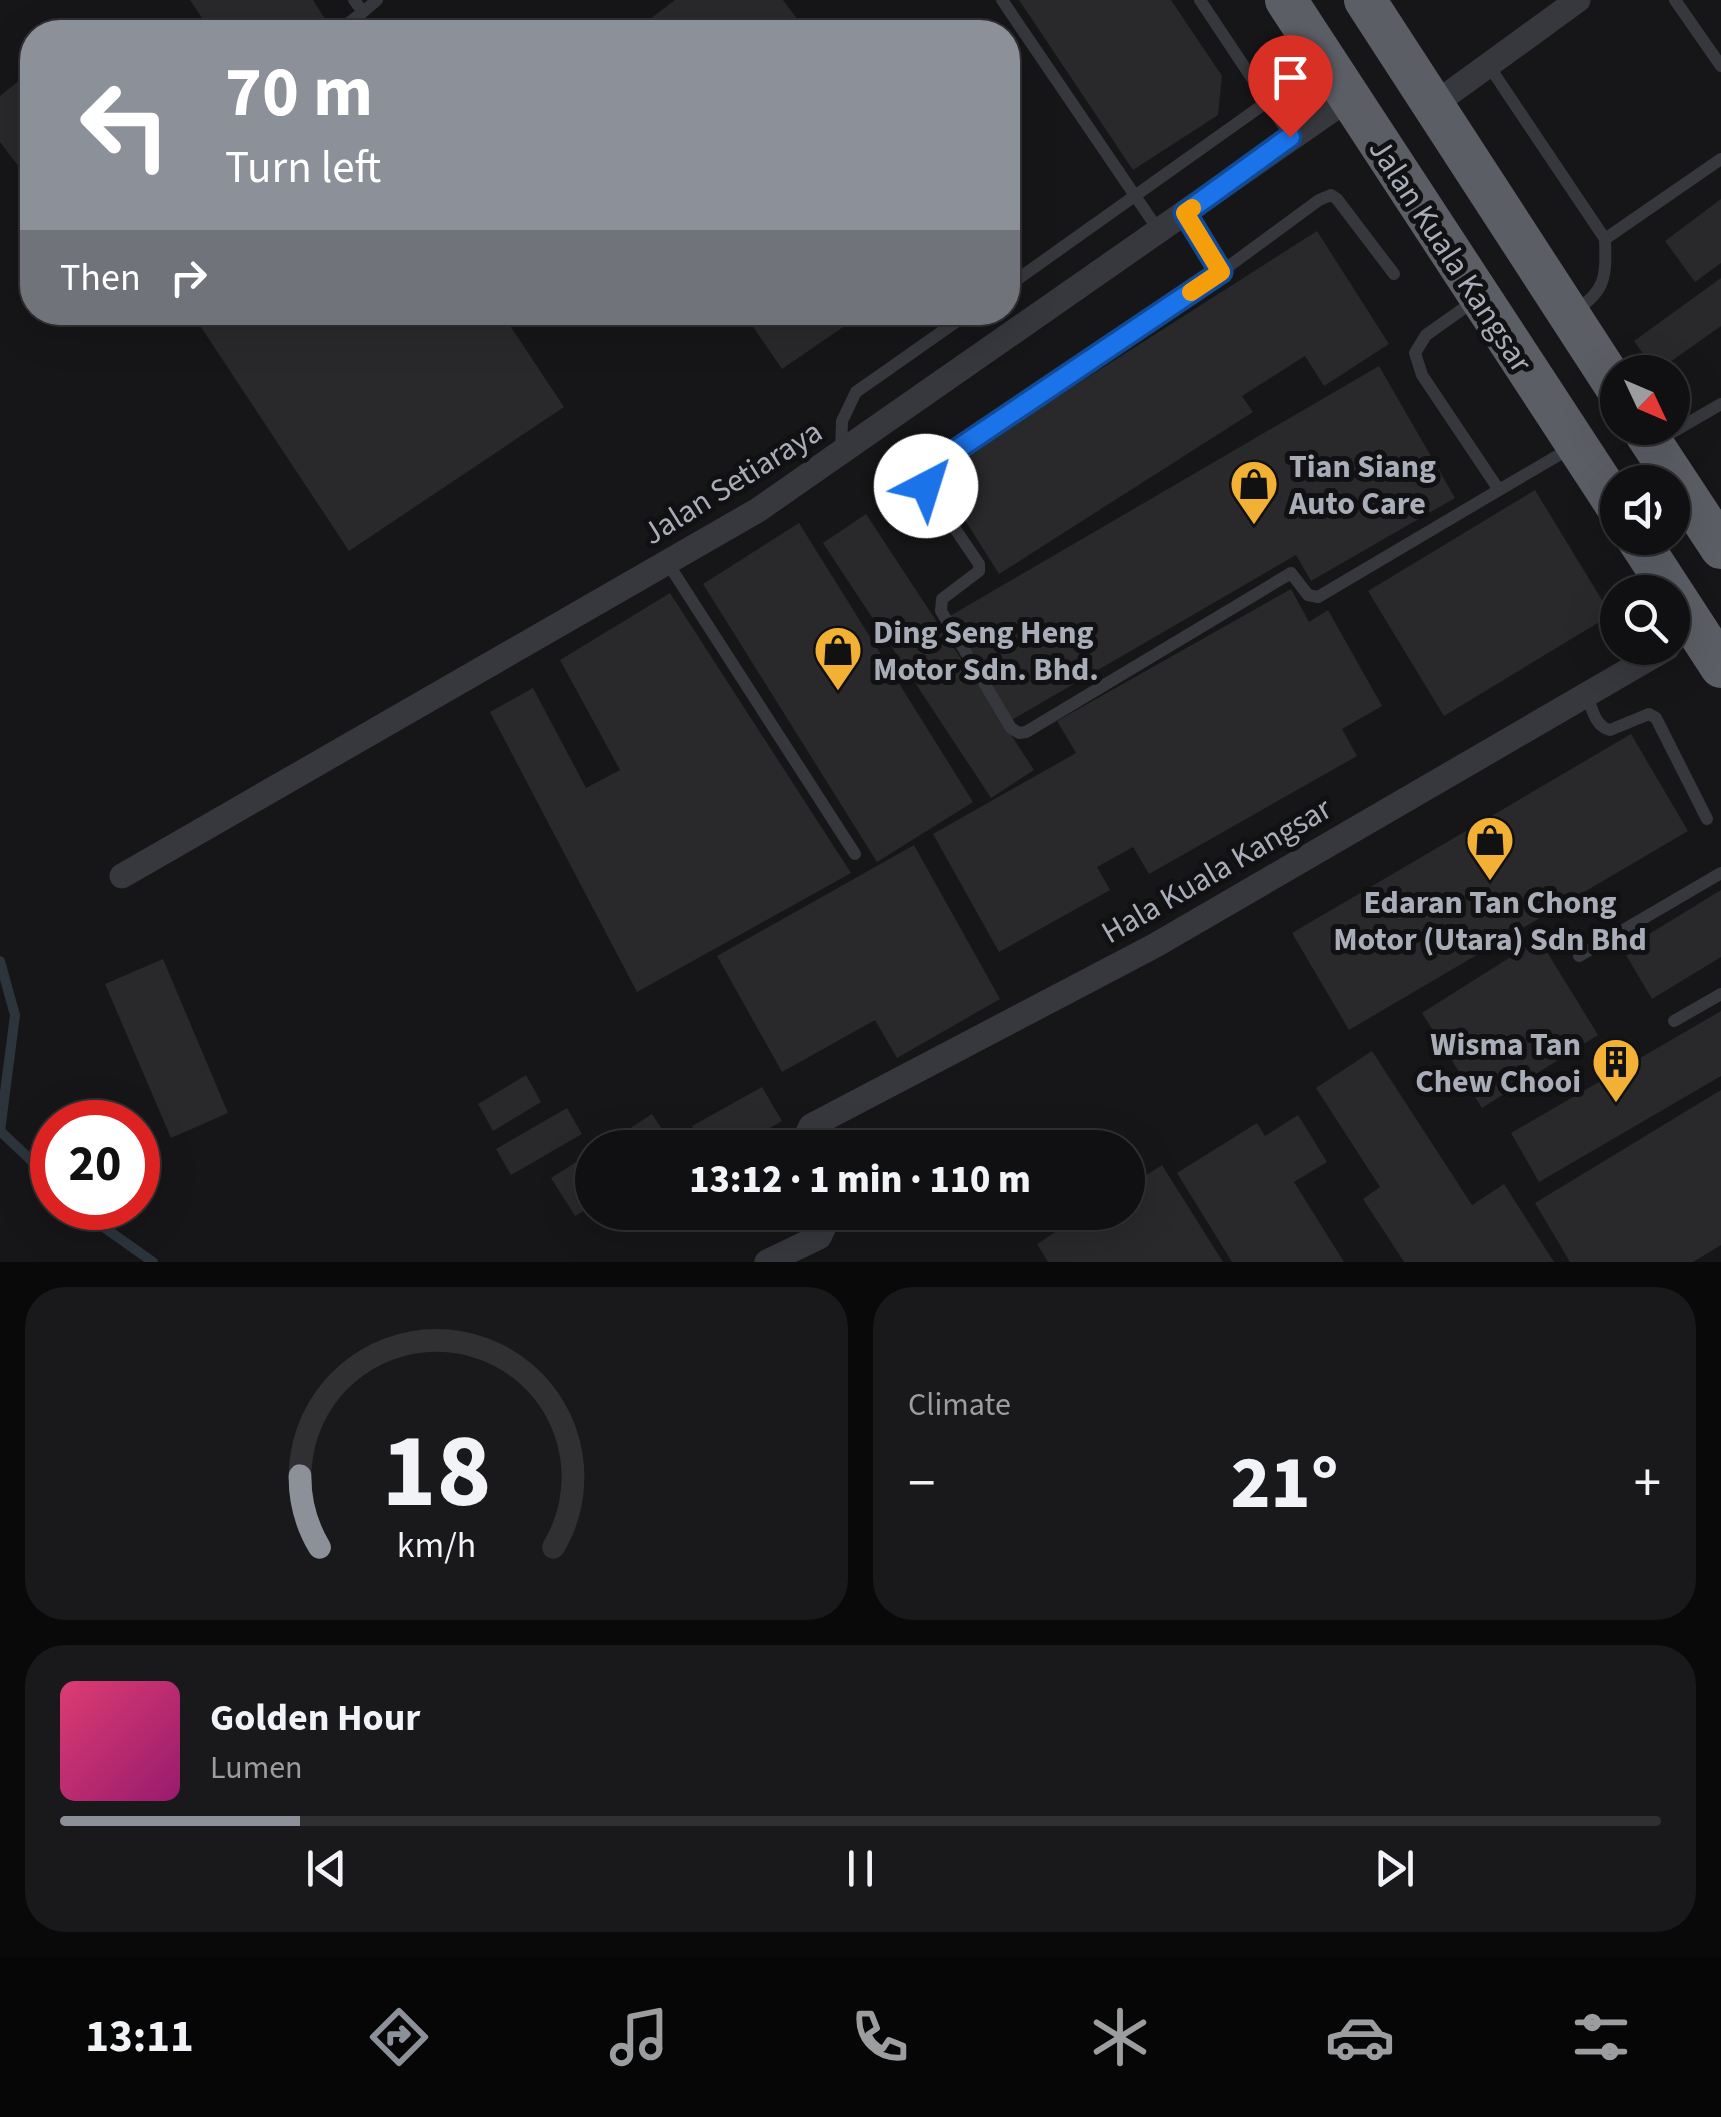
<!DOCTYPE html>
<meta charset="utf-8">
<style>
:root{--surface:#101012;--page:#19191b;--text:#f1f3f6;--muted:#9c9d9f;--line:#303032;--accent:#8c9099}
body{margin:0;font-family:"Source Sans 3",sans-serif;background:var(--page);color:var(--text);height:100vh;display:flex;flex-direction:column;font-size:38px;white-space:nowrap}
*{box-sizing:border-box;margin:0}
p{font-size:32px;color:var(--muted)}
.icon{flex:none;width:55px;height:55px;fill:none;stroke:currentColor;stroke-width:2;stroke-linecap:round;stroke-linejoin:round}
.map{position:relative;height:1262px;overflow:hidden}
.sheet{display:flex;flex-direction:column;gap:25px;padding:25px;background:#09090a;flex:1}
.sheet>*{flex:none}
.top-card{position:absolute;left:20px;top:20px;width:1000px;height:305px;border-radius:40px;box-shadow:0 10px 40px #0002,0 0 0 2px var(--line);background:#8c9099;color:#fff;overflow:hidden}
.needle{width:65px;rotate:134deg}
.fabs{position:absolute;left:1600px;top:355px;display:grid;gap:20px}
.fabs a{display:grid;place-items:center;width:90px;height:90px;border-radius:50%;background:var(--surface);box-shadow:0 10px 40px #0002,0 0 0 2px var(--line);font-size:50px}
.speed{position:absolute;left:30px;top:1100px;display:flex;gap:20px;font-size:50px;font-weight:700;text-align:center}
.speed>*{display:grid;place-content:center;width:130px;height:130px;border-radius:50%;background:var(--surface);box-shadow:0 10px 40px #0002,0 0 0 2px var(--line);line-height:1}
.speed .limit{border:15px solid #d22;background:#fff;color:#111}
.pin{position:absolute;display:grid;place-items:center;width:85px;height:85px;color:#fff;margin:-102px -42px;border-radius:50% 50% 50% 0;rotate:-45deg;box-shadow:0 0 10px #0007}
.pin .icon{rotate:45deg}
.me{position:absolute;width:110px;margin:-55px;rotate:40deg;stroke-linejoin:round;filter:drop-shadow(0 0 8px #0008)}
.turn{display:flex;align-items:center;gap:35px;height:210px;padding:0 40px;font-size:45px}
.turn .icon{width:130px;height:130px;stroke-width:2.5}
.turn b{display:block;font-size:70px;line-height:85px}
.then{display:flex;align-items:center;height:95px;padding:0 40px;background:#0003;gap:20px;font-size:38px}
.big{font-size:75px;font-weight:800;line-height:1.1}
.sheet .card{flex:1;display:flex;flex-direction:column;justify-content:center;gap:15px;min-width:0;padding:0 35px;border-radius:40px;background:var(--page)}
.sheet .dial{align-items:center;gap:0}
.dial svg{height:260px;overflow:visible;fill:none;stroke:var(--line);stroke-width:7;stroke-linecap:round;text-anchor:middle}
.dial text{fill:var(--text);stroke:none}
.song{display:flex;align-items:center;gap:30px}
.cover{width:120px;height:120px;border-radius:15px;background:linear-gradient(135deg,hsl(340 70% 55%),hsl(320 70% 35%))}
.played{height:10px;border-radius:5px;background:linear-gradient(90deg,var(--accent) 15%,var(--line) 15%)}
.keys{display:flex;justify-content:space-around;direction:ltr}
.heat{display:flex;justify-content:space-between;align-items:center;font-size:55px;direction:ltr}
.sheet .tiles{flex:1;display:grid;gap:25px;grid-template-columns:1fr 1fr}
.card:last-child{grid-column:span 2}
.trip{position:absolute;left:575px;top:1130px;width:570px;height:100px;border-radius:50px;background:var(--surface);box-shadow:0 10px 40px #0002,0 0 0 2px var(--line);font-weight:800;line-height:100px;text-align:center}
.dock{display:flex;height:160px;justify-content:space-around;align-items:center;background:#060607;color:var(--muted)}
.dock .icon{width:70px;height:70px}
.dock .selected{color:var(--accent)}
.dock b{font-size:45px;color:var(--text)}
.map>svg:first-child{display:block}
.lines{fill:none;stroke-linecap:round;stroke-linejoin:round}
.stream{stroke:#2c353c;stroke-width:10}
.building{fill:#29292c}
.service{stroke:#37383d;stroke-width:12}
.minor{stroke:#37383d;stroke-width:25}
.trunk{stroke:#5b5e65;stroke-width:42}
.route-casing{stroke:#114b97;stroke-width:25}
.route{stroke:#1a73e8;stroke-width:18}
.slow{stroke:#f59e0b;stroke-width:18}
.labels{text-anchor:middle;stroke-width:10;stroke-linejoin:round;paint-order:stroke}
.street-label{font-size:32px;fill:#a8adb8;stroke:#111113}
.poi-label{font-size:32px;font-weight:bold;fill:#a8adb8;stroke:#111113;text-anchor:start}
</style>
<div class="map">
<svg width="1721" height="1262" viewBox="0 0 1721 1262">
<rect width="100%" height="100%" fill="#161618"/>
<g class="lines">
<path class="stream" d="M 0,961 L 15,1015 L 0,1131 L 52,1180
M 81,1208 L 95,1221 L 153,1262"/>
</g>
<path class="building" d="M 190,0 L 313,0 L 332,30 L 328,32 L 211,32 Z
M 675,0 L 783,0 L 801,24 L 790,32 L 633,32 Z
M 1019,0 L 1171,0 L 1222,76 L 1218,115 L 1133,170 Z
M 26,75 L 32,84 L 32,184 L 0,142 L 0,96 Z
M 1721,199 L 1721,263 L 1695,282 L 1665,241 Z
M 1317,231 L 1389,344 L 1324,386 L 1305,356 L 1242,396 L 1253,412 L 999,574 L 936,474 Z
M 1721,278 L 1721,326 L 1656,372 L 1634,341 Z
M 191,312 L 501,312 L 564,407 L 349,551 Z
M 743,312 L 865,312 L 782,369 Z
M 1379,366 L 1455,498 L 1311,581 L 1296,555 L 1010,721 L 950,616 Z
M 1535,490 L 1611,615 L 1444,716 L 1368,591 Z
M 866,514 L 1034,770 L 991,798 L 823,543 Z
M 799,523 L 973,802 L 877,862 L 703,584 Z
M 1291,589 L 1309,622 L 1328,610 L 1382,706 L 1342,729 L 1357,756 L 1149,874 L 1133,847 L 1097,867 L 1110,890 L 999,952 L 933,834 L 1076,753 L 1057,721 Z
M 670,593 L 851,873 L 637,992 L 490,712 L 533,688 L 586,788 L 620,770 L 560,660 Z
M 1631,734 L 1688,831 L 1349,1030 L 1292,933 Z
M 914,845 L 1000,999 L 897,1058 L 875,1020 L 782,1072 L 717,956 Z
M 1721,890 L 1721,957 L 1652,999 L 1623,950 Z
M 1539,939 L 1598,1035 L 1482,1108 L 1422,1013 Z
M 163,959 L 228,1113 L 171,1138 L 105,984 Z
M 1721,1011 L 1721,1076 L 1539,1182 L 1511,1133 Z
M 1372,1051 L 1472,1205 L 1504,1184 L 1554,1262 L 1404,1262 L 1363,1199 L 1380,1187 L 1316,1088 Z
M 526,1075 L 541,1102 L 493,1131 L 478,1104 Z
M 762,1087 L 782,1121 L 735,1148 L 704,1148 L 692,1126 Z
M 1721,1090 L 1721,1245 L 1693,1262 L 1570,1262 L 1535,1203 Z
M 567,1108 L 582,1134 L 511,1175 L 496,1149 Z
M 652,1114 L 669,1140 L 657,1148 L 600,1148 Z
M 1298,1115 L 1327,1162 L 1294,1182 L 1344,1262 L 1232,1262 L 1177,1173 L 1257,1123 L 1265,1136 Z
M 592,1152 L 592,1206 L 575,1216 L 551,1178 Z
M 1162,1165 L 1223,1262 L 1048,1262 L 1037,1244 L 1086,1212 L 1128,1212 L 1128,1187 Z"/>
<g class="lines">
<path class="service" d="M 354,0 L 363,12 L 377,0
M 1002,0 L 1159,231
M 1200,0 L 1291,137
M 1675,0 L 1721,66
M 337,32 L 363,12
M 1489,66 L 1605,239 C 1606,275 1607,290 1575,311
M 1185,213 L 1221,272 L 1319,200 L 1331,195 L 1337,199 L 1394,274
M 1605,239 L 1721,159
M 1221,272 L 937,463 L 928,474 L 926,486 L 979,564 L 979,571 L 942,599 L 941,611 L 1011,728 L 1019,733 L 1026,732 L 1291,573 L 1308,595 L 1318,597 L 1499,490
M 1008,286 L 1319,65
M 1477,299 L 1426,335 L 1415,353 L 1422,375 L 1499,490 L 1569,449
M 1659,440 L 1721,404
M 841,452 L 842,421 L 856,392 L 970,312
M 667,562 L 855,854
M 1586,693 C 1592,707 1594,726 1610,730 L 1649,714 L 1656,718 L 1707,819
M 1579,956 L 1721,873
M 1674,1021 L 1721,994"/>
<path class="minor" d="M 1432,106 L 1578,0
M 122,876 L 758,510 L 1349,98
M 808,1148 L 805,1139 L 811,1126 L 1154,946 L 1667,648
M 767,1262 L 819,1237 L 831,1212"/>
<path class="trunk" d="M 1286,0 L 1618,508
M 1365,0 L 1618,390
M 1642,428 L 1721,548
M 1637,538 L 1721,667"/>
</g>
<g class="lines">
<g class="route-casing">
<path id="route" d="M 926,486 L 928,474 L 937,463 L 1221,272 L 1185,213 L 1290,137"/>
</g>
<use href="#route" class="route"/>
<path class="slow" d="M 1191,292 L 1221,272 L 1185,213 L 1192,208"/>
</g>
<defs>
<g id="shop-pin" transform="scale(2.5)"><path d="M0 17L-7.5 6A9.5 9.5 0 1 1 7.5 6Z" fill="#f2b134" stroke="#111113"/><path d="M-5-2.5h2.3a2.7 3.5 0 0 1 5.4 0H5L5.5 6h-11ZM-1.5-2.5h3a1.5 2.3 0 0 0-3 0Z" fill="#111"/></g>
<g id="building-pin" transform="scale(2.5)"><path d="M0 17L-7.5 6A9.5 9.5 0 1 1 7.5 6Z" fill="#f2b134" stroke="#111113"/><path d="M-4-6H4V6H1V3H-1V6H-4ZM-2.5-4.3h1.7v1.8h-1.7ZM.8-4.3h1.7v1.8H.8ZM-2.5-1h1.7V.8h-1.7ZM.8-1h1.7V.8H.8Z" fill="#111"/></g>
</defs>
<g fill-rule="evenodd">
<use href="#shop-pin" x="1254" y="484"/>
<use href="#shop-pin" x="838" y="650"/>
<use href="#shop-pin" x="1490" y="840"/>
<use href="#building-pin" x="1616" y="1062"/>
</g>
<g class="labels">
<g class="street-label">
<text transform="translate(1451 255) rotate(57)" y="11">Jalan Kuala Kangsar</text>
<text transform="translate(732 482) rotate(-32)" y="11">Jalan Setiaraya</text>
<text transform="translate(1216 870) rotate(-30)" y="11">Hala Kuala Kangsar</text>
</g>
<g class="poi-label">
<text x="1289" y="477">Tian Siang<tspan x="1289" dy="37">Auto Care</tspan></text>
<text x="873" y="643">Ding Seng Heng<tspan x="873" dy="37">Motor Sdn. Bhd.</tspan></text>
<text x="1490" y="913" text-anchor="middle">Edaran Tan Chong<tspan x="1490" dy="37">Motor (Utara) Sdn Bhd</tspan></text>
<text x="1581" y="1055" text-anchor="end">Wisma Tan<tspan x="1581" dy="37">Chew Chooi</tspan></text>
</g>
</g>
</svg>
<div class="fabs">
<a><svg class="needle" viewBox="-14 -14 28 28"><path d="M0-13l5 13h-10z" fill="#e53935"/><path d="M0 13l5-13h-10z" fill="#9c9d9f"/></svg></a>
<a><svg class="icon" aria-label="sound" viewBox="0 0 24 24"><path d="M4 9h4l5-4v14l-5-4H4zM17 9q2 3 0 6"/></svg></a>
<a><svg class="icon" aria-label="search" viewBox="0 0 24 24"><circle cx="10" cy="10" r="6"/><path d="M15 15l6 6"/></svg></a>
</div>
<div class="speed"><div class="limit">20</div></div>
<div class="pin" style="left:1290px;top:137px;background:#d93025"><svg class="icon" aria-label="arrive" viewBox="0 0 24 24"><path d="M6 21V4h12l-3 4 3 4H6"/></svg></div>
<svg class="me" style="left:926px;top:486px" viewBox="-20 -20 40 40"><circle r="19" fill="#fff"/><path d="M0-13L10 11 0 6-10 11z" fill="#1a73e8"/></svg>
<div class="trip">13:12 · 1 min · 110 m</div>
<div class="top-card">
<div class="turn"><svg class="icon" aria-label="left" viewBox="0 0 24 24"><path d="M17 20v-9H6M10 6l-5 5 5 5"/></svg><div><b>70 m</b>Turn left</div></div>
<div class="then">Then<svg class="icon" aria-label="right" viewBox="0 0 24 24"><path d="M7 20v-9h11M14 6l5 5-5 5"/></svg></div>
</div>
</div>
<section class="sheet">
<div class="tiles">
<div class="card dial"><svg viewBox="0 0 100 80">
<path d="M14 69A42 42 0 1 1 86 69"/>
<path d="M14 69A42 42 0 0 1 8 47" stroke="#8c9099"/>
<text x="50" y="56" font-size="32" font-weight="700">18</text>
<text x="50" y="72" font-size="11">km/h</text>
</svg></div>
<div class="card"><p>Climate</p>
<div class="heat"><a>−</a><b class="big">21°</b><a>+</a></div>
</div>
<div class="card">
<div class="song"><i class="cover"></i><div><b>Golden Hour</b><p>Lumen</p></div></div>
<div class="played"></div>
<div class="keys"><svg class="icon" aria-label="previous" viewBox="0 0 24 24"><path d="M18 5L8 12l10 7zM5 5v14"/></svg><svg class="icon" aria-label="pause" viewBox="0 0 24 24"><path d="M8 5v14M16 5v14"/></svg><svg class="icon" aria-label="next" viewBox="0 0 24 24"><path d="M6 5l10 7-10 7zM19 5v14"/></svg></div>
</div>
</div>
</section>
<nav class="dock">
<b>13:11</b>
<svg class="icon selected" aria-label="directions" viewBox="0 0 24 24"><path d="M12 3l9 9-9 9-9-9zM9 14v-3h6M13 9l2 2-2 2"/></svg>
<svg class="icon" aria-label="music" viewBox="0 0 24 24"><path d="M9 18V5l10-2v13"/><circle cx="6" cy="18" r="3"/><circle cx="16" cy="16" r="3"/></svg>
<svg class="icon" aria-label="phone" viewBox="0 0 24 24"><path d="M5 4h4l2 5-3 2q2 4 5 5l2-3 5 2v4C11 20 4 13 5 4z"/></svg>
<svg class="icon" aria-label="climate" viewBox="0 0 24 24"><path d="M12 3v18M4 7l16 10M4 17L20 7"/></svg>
<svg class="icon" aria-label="car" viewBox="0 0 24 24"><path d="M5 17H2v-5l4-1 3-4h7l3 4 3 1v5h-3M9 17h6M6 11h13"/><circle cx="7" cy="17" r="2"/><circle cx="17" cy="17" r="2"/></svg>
<svg class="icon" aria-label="filters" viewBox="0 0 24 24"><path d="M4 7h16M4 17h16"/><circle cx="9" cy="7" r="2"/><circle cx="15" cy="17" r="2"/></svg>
</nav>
